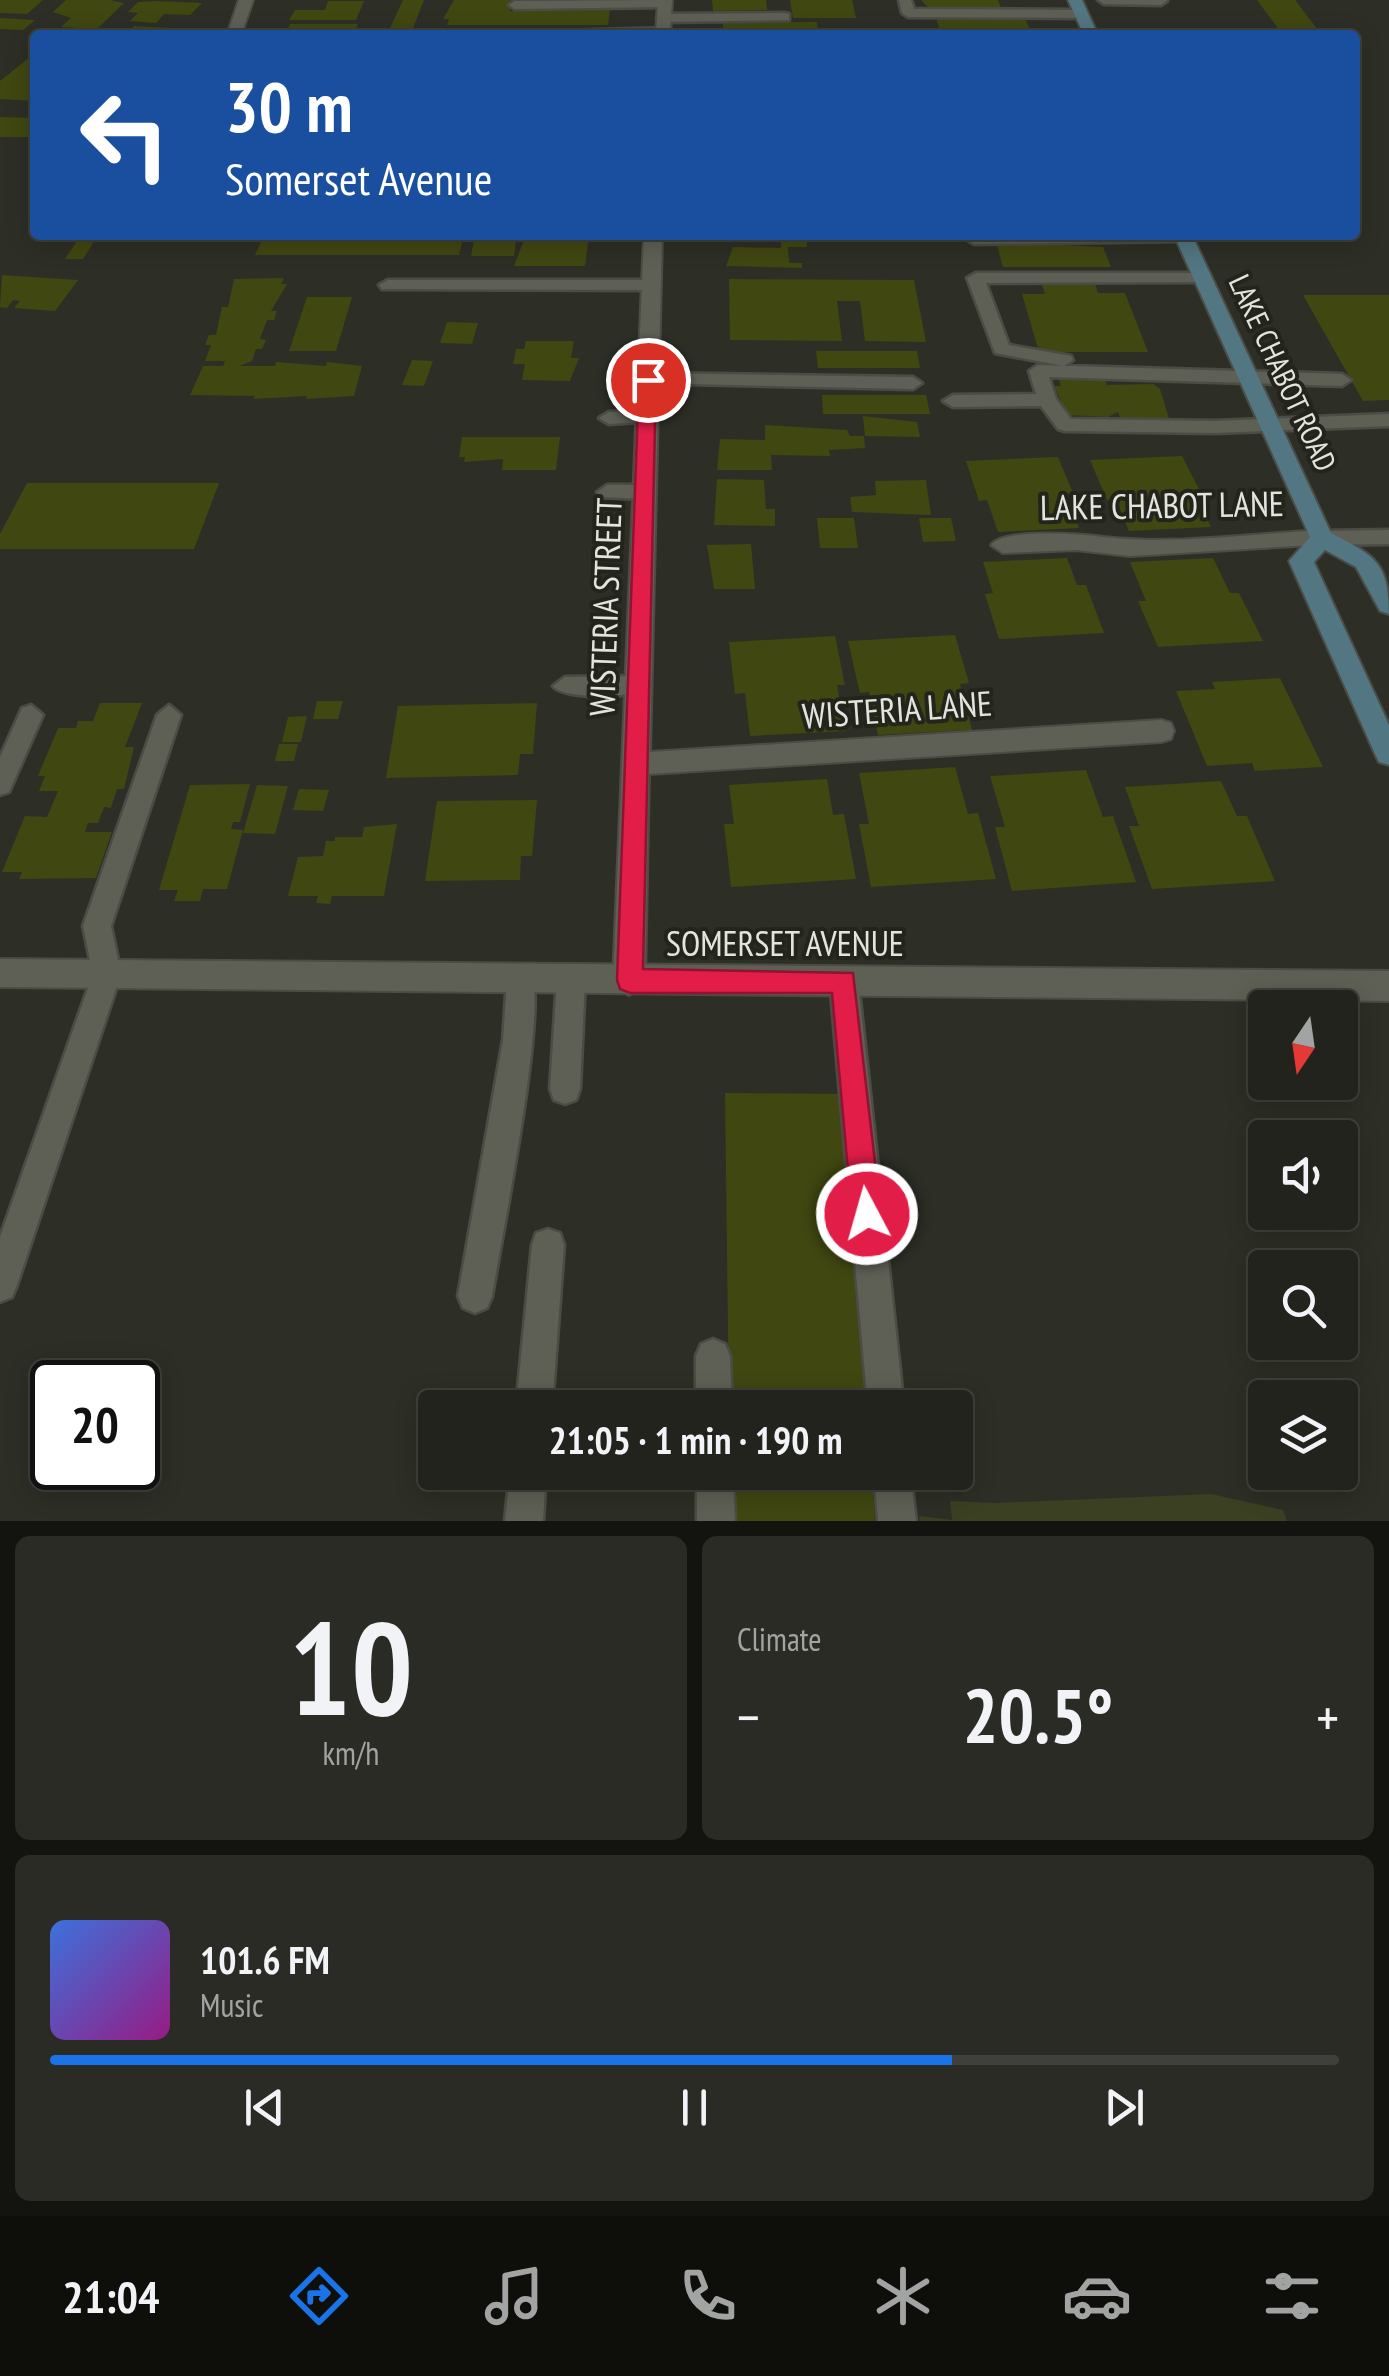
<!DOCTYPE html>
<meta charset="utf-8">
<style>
:root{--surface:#22231c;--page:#2a2b25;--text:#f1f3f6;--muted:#a2a4a3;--line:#3f403b;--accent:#1a73e8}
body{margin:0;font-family:"PT Sans Narrow",sans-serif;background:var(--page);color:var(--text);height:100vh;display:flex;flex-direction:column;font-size:38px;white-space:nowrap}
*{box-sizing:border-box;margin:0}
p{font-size:32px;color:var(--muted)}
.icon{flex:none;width:55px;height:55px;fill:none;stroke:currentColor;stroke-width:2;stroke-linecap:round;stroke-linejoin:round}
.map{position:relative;height:1521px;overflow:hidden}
.panel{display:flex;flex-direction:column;gap:15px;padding:15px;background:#13130f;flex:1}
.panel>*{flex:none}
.guide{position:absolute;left:30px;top:30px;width:1330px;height:210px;border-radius:10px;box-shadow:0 5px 25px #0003,0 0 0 2px var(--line);background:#1a4fa0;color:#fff;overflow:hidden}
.needle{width:65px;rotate:193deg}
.fabs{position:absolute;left:1248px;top:990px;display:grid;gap:20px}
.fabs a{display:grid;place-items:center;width:110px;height:110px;border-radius:10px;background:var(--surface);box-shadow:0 5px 25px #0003,0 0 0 2px var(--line);font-size:50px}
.speed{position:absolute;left:30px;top:1360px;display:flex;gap:20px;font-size:50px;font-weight:700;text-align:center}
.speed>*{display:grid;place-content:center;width:130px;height:130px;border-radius:50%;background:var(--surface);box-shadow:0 5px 25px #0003,0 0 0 2px var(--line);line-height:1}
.speed .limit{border:5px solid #111;border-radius:15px;background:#fff;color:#111}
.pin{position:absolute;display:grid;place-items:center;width:85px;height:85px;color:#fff;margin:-42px;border:5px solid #fff;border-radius:50%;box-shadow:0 2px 10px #0007}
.me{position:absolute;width:110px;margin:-55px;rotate:354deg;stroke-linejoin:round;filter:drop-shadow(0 0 8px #0008)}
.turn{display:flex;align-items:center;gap:35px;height:210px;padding:0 30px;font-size:45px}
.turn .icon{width:130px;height:130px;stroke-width:2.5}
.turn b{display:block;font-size:70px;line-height:85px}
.big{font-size:75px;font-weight:700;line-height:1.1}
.panel .tile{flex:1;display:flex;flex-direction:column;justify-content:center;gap:15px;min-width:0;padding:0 35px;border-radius:15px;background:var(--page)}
.panel .dial{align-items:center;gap:0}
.dial b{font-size:130px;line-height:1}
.song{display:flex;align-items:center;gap:30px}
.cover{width:120px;height:120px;border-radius:15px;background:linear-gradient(135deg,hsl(220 70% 55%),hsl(310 70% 35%))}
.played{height:10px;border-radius:5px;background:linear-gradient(90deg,var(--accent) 70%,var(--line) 70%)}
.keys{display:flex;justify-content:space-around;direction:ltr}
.heat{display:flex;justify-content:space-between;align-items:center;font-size:55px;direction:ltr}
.panel .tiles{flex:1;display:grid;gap:15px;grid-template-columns:1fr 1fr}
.tile:last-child{grid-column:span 2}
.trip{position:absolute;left:418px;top:1390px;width:555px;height:100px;border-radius:10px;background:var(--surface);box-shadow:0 5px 25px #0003,0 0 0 2px var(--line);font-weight:700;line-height:100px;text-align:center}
.menu{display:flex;height:160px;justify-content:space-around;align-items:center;background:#0e0e0b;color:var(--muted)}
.menu .icon{width:70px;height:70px}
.menu .current{color:var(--accent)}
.menu b{font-size:45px;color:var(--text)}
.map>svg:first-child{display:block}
.green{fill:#3b4022}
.building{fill:#414711}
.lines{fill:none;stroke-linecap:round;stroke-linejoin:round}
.service-casing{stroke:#4a4c45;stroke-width:5}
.minor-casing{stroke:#4a4c45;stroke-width:4}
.tertiary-casing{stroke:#4a4c45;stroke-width:4}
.secondary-casing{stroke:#4a4c45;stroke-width:4}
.service{fill:#5e6056;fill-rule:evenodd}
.minor{fill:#5e6056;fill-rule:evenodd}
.tertiary{fill:#5e6056;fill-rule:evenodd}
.secondary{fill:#527682;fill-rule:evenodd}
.route{fill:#e11d48;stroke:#92132f;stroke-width:2.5}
.labels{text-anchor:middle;stroke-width:8;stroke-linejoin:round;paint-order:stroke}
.far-street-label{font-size:30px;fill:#e2e4de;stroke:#23251c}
.street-label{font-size:35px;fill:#e2e4de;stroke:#23251c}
</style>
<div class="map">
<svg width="1389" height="1521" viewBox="0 0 1389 1521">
<rect width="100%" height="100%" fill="#2d2f26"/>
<path class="green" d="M 1211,1494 L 1283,1510 L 1287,1521 L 920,1521 L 919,1516 L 952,1520 L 950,1501 L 996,1503 Z"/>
<path class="building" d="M 0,0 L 43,0 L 27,14 L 0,13 Z
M 66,0 L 110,0 L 124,3 L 97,29 L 61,27 L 71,18 L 53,12 Z
M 403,0 L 424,0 L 413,28 L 390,28 Z
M 454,0 L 512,0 L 510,11 L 610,10 L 608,25 L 447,25 L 449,19 L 443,19 Z
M 712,0 L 766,0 L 767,10 L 713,11 Z
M 790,0 L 852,0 L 856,18 L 793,18 Z
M 921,0 L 998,0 L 1002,10 L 931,10 Z
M 1257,0 L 1295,0 L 1322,35 L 1283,35 Z
M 154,1 L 202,3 L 190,15 L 164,14 L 156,23 L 130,21 L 138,13 L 128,12 L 138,2 Z
M 328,1 L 364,1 L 356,20 L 289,20 L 295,10 L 325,10 Z
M 1014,17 L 1025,18 L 1032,34 L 941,34 L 936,18 Z
M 0,18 L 35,20 L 23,30 L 0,29 Z
M 817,22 L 818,31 L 723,31 L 723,23 Z
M 290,24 L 358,24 L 353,35 L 285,35 Z
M 134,26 L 169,28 L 162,35 L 125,35 Z
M 35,53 L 35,101 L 0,99 L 0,81 Z
M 0,117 L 35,118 L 35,137 L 0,137 Z
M 81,235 L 98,235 L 83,259 L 65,259 Z
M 264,235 L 464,235 L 459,255 L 255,255 Z
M 475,235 L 517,235 L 514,256 L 471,256 Z
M 526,235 L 589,235 L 585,266 L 514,266 Z
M 781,235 L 806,235 L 807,247 L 788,247 L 789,263 L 802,263 L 802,268 L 726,266 L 733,247 L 781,248 Z
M 1016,243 L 1103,247 L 1111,267 L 1003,267 L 997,245 Z
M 2,275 L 78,280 L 55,311 L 14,308 L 20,301 L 13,300 L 7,308 L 0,307 Z
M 284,278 L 281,284 L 287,284 L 271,311 L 277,311 L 274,320 L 267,320 L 260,339 L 266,340 L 262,349 L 256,349 L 252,361 L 239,366 L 275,366 L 276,362 L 326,366 L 327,362 L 362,366 L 354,396 L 306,399 L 307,396 L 253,399 L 255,396 L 190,395 L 203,366 L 223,366 L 225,361 L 205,361 L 211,345 L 205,345 L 209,335 L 216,335 L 222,307 L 228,307 L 234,279 Z
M 729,279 L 914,280 L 926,342 L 865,341 L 860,301 L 837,301 L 842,341 L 730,340 Z
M 1094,281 L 1098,293 L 1125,293 L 1148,352 L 1039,352 L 1022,294 L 1045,294 L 1041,282 Z
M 1303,295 L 1389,295 L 1389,400 L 1363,401 Z
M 307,297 L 352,297 L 336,351 L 289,351 Z
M 447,322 L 478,323 L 472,344 L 440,343 Z
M 526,341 L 574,341 L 571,358 L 579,358 L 570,381 L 522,380 L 525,364 L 513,364 L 516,349 L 524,349 Z
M 816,351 L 917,351 L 920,368 L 818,368 Z
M 412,360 L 433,361 L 424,386 L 402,385 Z
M 1058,377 L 1104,377 L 1107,385 L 1153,384 L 1160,389 L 1170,422 L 1121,421 L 1118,412 L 1108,417 L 1067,415 L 1054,386 L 1061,386 Z
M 822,395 L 926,395 L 930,414 L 823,414 Z
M 863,416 L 917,422 L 920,437 L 865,436 Z
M 765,425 L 847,430 L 850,436 L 864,436 L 865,448 L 829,450 L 830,456 L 771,455 L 772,470 L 717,470 L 720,439 L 765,440 Z
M 462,437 L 560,437 L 556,470 L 502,470 L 503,459 L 464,462 L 465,457 L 459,457 Z
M 1182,456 L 1201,493 L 1194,493 L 1211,527 L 1129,531 L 1116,499 L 1107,500 L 1090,460 Z
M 1058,457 L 1073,493 L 1066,494 L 1079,528 L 998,532 L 987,500 L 979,501 L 966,461 Z
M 717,479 L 764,480 L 766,509 L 775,509 L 775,526 L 714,525 Z
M 926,480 L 931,515 L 852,512 L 850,497 L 876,495 L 875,481 Z
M 27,483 L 219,483 L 194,549 L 0,549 L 0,534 Z
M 817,518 L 854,518 L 858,548 L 820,548 Z
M 919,518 L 951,518 L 956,541 L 923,542 Z
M 751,544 L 755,589 L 714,589 L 707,545 Z
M 1067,558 L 1077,585 L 1086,585 L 1104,633 L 999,639 L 985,594 L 993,593 L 983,562 Z
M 1213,558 L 1230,593 L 1239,593 L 1263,641 L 1158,647 L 1138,601 L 1146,601 L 1130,562 Z
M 955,635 L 969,683 L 960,684 L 972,730 L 878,735 L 869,692 L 860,693 L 848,641 Z
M 835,636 L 845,685 L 837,685 L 845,731 L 750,736 L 745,693 L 735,694 L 729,642 Z
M 1280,678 L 1323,767 L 1255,771 L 1252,763 L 1207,766 L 1176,691 L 1215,689 L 1212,682 Z
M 317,701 L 343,701 L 338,719 L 313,719 Z
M 100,703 L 142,703 L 125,747 L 134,747 L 124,789 L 117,789 L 111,808 L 104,807 L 98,823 L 88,823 L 85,832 L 112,832 L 96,878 L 19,879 L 22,872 L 2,872 L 25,816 L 47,817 L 58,791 L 39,791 L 45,776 L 38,776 L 58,728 L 76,728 L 78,721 L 93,721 Z
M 537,703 L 533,754 L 520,754 L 518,775 L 386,778 L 398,706 Z
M 307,716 L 301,742 L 282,742 L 288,717 Z
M 279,744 L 298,744 L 294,761 L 275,761 Z
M 955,767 L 968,814 L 978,813 L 996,879 L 871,887 L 859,824 L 869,824 L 859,773 Z
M 1086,770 L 1103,817 L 1113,816 L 1136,882 L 1012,891 L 995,827 L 1005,827 L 990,776 Z
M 827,779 L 833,815 L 844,814 L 856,879 L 731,887 L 724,824 L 734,824 L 729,785 Z
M 1221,781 L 1237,816 L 1247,816 L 1275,881 L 1152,889 L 1129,826 L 1139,826 L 1125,787 Z
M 250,784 L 240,822 L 233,822 L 231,829 L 243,830 L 227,889 L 203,889 L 200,901 L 174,901 L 178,890 L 159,890 L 190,785 Z
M 257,785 L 288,786 L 275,834 L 243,833 Z
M 299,789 L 329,790 L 323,811 L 293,810 Z
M 537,800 L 532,856 L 521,856 L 520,880 L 425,881 L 437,801 Z
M 397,824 L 384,896 L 332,896 L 330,904 L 316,903 L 318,896 L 288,896 L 298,857 L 323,856 L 326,841 L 335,841 L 335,837 L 362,837 L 364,827 Z
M 725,1093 L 844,1094 L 867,1408 L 729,1408 Z
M 730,1472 L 872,1472 L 875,1521 L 730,1521 Z"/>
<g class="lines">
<g class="service-casing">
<path id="service" d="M 664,0 L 669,7 L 515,9 L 509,5 L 515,1 Z
M 899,0 L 911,0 L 914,9 L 1081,10 L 1087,14 L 1081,18 L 908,17 L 902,13 Z
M 1098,0 L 1167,0 L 1167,1 L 1161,5 L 1104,4 Z
M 784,13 L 789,14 L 789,20 L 664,22 L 657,18 L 664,14 Z
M 668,28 L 670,31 L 663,35 L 556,35 L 563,31 Z
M 970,235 L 1191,235 L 1191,236 L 1183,241 L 974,244 L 966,239 Z
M 1202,273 L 1211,278 L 1208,282 L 986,283 L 1009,345 L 1071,356 L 1073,360 L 1064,366 L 995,353 L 967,278 L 976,273 Z
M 388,280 L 650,280 L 659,285 L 650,290 L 382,289 L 379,285 Z
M 1038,365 L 1342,374 L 1351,380 L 1342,386 L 1049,377 L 1056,399 L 1071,419 L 1215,421 L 1389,414 L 1389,426 L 1215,433 L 1065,431 L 1058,429 L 1041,406 L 953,407 L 943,401 L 953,395 L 1036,394 L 1029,371 Z
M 648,373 L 913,377 L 922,383 L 913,389 L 641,383 L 639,379 Z
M 647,411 L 654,413 L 654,421 L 609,424 L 599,418 L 609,412 Z
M 607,485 L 644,485 L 654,492 L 644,499 L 600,497 L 597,492 Z
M 1389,530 L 1389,544 L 1322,545 L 1311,538 L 1322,531 Z
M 639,676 L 651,685 C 642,699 562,700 553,686 L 565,677 Z
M 31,705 L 43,715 L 9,792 L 0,795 L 0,757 L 22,708 Z
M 169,705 L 181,715 L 111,926 L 121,974 L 17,1285 L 12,1297 L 0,1302 L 0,1237 L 93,974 L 83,926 L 157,715 Z
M 521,966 L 531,970 C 548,1008 501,1240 492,1296 L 487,1308 L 475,1313 L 463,1308 L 458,1296 L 503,1040 L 507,979 L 511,970 Z
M 571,967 L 581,971 L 585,980 L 580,1089 L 576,1100 L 565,1104 L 554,1100 L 550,1089 L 557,980 L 561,971 Z
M 844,968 L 854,972 L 858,981 L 904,1408 L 868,1408 L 830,981 L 834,972 Z
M 548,1229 L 560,1233 L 564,1245 L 552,1408 L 516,1408 L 532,1245 L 536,1233 Z
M 713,1339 L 725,1344 L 730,1356 L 732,1408 L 696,1408 L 696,1356 L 701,1344 Z
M 510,1472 L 546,1472 L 543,1521 L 505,1521 Z
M 697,1472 L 733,1472 L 735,1521 L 697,1521 Z
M 874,1472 L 910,1472 L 916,1521 L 878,1521 Z"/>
</g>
<g class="minor-casing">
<path id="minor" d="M 239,0 L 253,0 L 241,35 L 227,35 Z
M 658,0 L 672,0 L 670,35 L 656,35 Z
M 644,235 L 662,235 L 650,752 L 1161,720 L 1171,723 L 1174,731 L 1171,739 L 1161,742 L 649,774 L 645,980 L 640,990 L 629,995 L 618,990 L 613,980 Z
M 1322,530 L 1334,538 L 1330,544 L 1130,556 L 1076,550 L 1003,553 L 991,545 C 1003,528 1082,534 1104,537 C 1175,545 1251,534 1322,530 Z"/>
</g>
<g class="tertiary-casing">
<path id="tertiary" d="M 0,959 L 1389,971 L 1389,1001 L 0,987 Z"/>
</g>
<g class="secondary-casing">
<path id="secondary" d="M 1068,0 L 1082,0 L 1098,35 L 1084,35 Z
M 1174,235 L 1192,235 L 1331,533 C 1375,556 1389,562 1389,614 L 1380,611 L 1356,567 L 1325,550 L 1314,562 L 1389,725 L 1389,765 L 1379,762 L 1375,754 L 1289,561 L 1310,537 Z"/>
</g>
<use href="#service" class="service"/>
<use href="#minor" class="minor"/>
<use href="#tertiary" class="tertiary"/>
<use href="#secondary" class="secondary"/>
</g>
<path class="route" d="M 648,374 L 656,380 L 643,969 L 853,973 L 881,1214 L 877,1225 L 867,1229 L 856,1225 L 852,1214 L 832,993 L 630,993 L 620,989 L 617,980 L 639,380 Z"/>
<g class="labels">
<g class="far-street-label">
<text transform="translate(1282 373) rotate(65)" y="10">LAKE CHABOT ROAD</text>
</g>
<g class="street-label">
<text transform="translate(1162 506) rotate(-1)" y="12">LAKE CHABOT LANE</text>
<text transform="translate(606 607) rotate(-88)" y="12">WISTERIA STREET</text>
<text transform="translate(897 710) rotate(-4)" y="12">WISTERIA LANE</text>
<text x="785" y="956">SOMERSET AVENUE</text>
</g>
</g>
</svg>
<div class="fabs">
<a><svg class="needle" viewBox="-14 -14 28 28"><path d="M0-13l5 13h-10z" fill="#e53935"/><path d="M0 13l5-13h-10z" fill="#a2a4a3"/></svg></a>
<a><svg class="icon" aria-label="sound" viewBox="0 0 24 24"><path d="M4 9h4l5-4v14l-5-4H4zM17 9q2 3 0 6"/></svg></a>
<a><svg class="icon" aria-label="search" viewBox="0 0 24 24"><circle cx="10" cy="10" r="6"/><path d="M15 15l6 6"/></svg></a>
<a><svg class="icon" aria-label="layers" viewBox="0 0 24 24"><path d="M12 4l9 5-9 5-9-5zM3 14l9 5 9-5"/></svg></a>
</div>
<div class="speed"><div class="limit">20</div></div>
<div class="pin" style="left:648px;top:380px;background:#d93025"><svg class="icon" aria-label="arrive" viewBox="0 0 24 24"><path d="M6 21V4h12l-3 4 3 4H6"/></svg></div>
<svg class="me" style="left:867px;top:1214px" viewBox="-20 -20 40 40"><circle r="17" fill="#e11d48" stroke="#fff" stroke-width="3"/><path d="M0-11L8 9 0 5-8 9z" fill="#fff"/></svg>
<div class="trip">21:05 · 1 min · 190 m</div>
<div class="guide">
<div class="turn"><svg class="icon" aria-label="left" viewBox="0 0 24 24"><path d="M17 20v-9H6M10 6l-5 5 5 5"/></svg><div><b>30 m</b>Somerset Avenue</div></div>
</div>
</div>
<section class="panel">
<div class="tiles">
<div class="tile dial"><b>10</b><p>km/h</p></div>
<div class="tile"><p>Climate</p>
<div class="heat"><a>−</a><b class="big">20.5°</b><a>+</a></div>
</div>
<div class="tile">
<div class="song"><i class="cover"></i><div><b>101.6 FM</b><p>Music</p></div></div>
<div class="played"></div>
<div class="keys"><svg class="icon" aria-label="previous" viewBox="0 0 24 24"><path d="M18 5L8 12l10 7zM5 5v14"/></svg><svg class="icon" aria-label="pause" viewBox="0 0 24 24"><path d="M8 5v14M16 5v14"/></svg><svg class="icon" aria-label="next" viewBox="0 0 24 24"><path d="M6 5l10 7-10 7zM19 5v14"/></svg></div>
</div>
</div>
</section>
<nav class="menu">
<b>21:04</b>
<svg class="icon current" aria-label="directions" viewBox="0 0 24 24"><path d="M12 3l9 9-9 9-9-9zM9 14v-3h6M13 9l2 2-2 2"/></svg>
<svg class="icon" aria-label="music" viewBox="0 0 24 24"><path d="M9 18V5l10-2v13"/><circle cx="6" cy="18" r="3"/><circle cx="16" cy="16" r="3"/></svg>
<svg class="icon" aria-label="phone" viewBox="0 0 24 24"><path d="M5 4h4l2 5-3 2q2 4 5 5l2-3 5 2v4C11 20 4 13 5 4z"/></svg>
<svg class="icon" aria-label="climate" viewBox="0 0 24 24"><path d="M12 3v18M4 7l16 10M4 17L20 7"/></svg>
<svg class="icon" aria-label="car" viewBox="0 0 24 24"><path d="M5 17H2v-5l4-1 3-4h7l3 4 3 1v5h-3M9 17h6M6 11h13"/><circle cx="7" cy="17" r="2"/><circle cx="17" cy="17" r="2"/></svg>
<svg class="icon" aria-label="filters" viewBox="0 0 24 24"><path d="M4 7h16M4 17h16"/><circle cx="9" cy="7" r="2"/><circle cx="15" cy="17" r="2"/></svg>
</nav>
